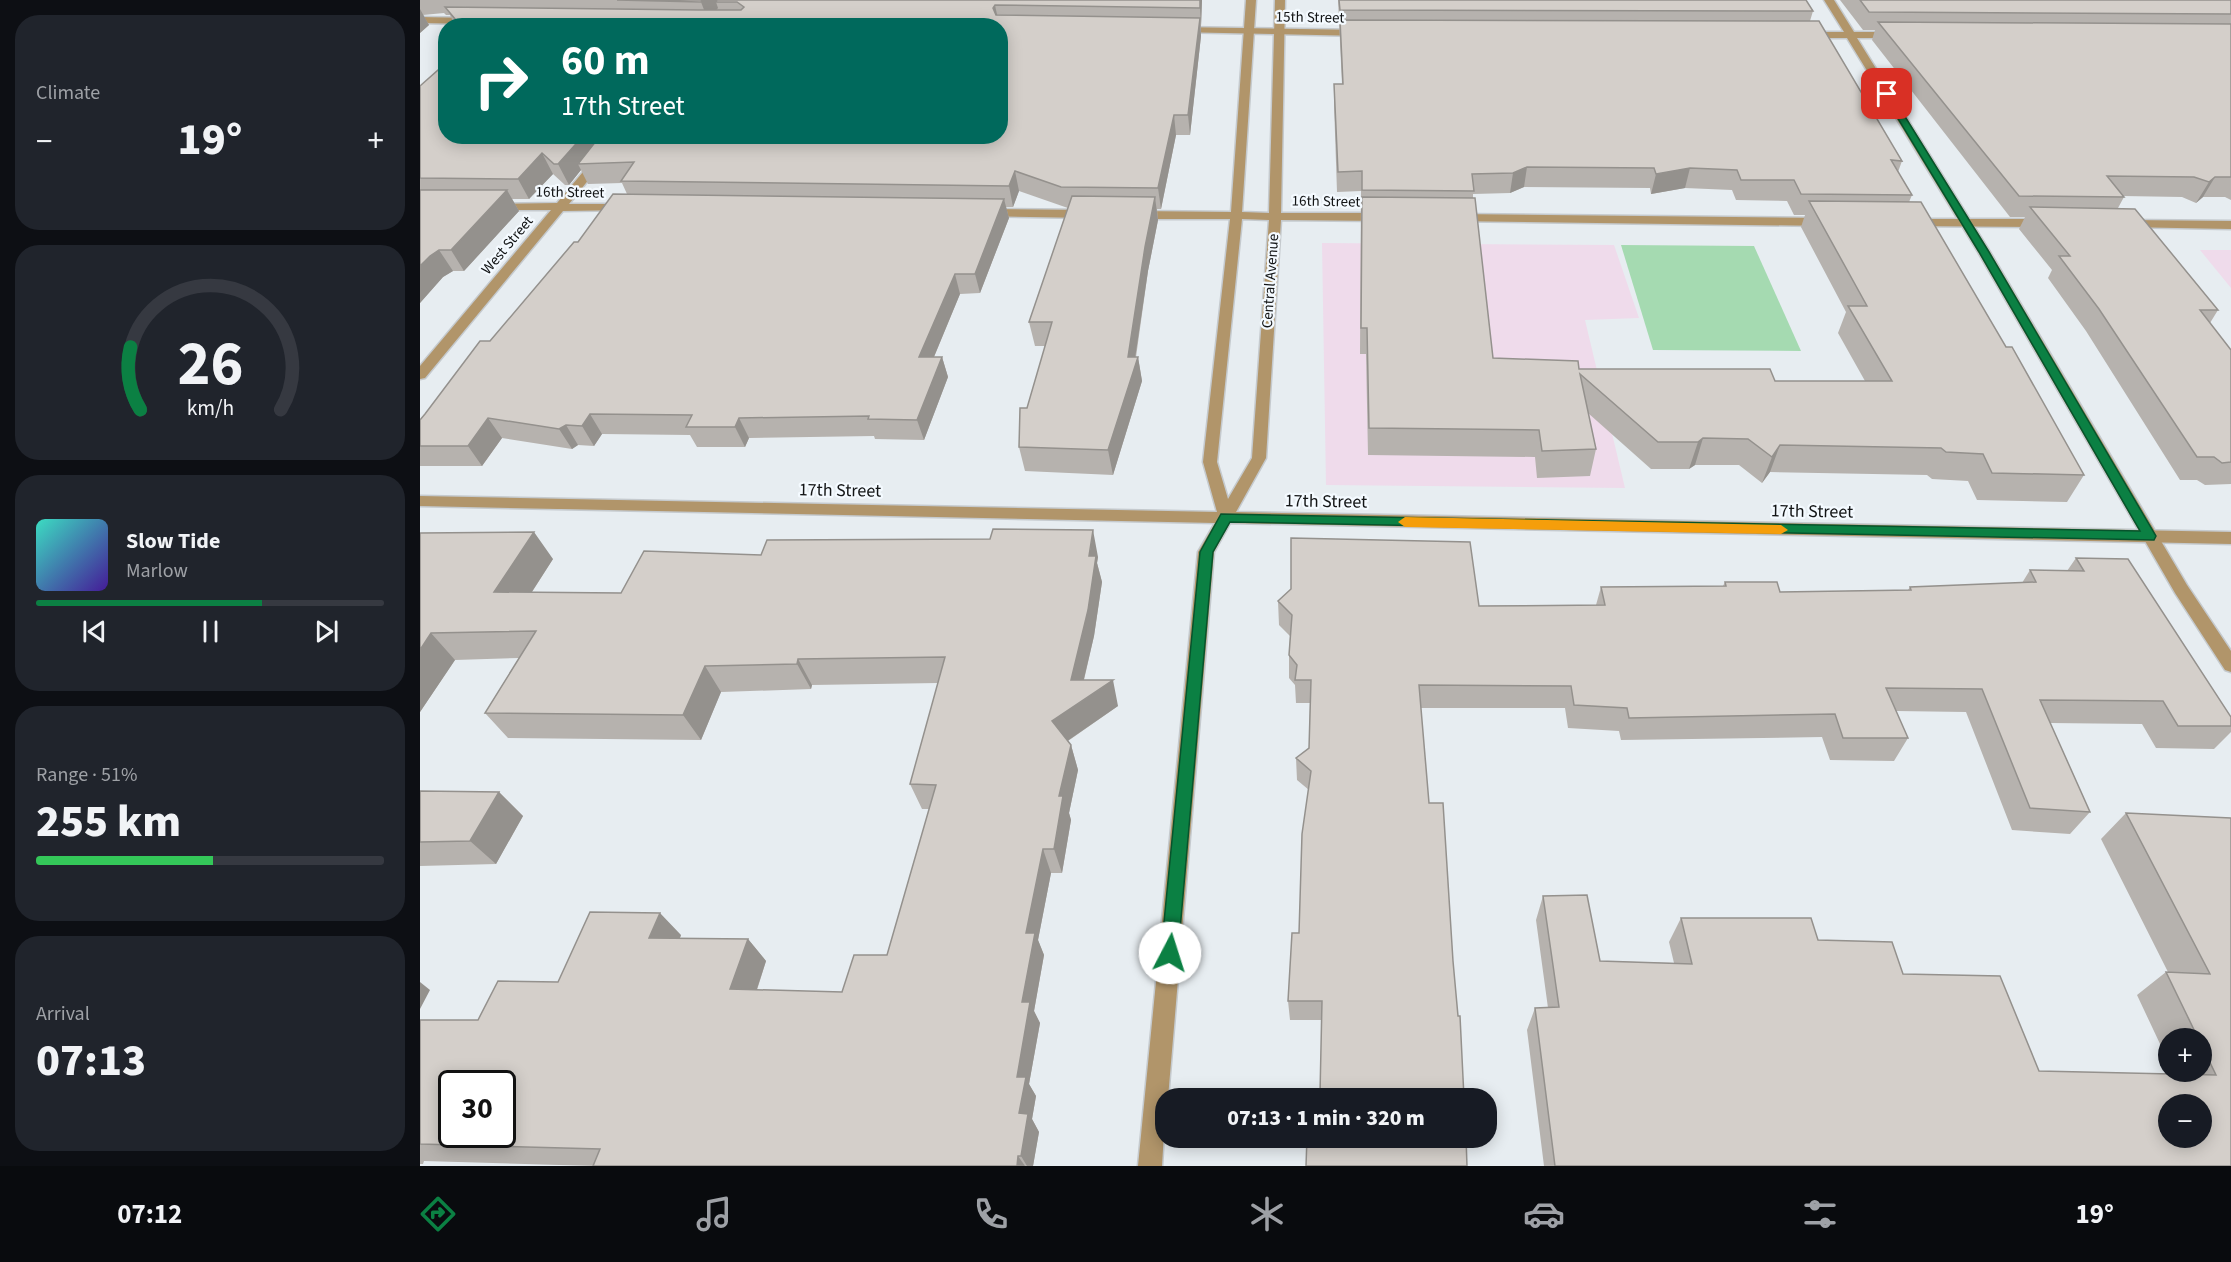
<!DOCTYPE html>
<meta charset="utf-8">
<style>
:root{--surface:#171b24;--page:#20242c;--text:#f1f3f6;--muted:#9ea1a6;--line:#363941;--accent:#0b8043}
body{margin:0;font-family:"Source Sans 3",sans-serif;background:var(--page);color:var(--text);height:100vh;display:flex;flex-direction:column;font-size:22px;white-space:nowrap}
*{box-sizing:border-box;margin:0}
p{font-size:20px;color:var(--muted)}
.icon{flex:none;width:33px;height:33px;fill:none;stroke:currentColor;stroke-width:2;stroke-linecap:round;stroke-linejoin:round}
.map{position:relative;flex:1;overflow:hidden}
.drawer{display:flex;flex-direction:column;gap:15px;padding:15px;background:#0d0f14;width:420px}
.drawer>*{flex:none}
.banner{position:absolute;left:18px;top:18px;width:570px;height:126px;border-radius:24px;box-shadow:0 3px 15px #0003;background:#00695c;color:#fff;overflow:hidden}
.fabs{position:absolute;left:1738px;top:1028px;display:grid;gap:12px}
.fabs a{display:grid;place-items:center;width:54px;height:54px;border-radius:50%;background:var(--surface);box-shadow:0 3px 15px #0003;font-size:30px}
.speed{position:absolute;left:18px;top:1070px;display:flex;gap:12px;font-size:30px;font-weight:700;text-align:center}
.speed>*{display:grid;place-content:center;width:78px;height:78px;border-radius:50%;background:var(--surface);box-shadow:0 3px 15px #0003;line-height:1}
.speed .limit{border:3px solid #111;border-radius:9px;background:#fff;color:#111}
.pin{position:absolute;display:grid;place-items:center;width:51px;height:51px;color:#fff;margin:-26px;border-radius:12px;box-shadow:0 3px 9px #0006}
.me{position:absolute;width:66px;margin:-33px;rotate:5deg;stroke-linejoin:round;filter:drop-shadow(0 0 4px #0008)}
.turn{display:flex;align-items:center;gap:21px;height:126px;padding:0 24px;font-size:27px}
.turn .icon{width:78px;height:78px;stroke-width:2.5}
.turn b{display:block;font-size:42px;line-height:51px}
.big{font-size:45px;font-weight:800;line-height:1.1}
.drawer .tile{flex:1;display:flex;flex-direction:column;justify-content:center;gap:9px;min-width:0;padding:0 21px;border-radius:24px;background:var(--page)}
.drawer .dial{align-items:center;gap:0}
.dial svg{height:156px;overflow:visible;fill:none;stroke:var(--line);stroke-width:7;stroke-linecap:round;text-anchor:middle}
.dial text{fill:var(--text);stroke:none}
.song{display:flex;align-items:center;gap:18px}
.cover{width:72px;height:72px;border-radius:9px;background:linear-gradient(135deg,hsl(170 70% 55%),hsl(260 70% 35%))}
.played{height:6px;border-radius:3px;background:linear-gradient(90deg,var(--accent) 65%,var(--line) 65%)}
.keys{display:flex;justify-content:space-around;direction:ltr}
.heat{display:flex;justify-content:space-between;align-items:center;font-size:33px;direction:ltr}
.charge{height:9px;border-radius:4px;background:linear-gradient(90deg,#34c759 51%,var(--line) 0)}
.trip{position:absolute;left:735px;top:1088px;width:342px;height:60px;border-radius:24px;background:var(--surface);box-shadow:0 3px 15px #0003;font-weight:800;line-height:60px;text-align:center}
.dock{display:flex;height:96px;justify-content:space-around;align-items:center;background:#090b0e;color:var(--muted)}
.dock .icon{width:42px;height:42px}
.dock .active{color:var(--accent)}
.dock b{font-size:27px;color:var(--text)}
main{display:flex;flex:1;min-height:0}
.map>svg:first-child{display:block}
.education{fill:#efdbeb}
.green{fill:#a5dab1}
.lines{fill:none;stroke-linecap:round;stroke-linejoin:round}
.minor-casing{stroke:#c5cace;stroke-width:3}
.tertiary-casing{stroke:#c5cace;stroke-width:3}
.minor{fill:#b1956a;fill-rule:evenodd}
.tertiary{fill:#b1956a;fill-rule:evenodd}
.wall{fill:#b6b2ae;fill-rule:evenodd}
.shaded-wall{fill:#94918d}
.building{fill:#d4cfca;stroke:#94918d;stroke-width:1.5;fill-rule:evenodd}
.route{fill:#0b8043;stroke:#07532c;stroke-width:1.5}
.slow{fill:#f59e0b}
.labels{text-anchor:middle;stroke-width:4.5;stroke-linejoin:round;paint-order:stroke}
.far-street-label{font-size:15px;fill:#131516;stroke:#f4faff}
.street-label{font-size:18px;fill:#131516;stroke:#f4faff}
</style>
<main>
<section class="drawer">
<div class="tile"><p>Climate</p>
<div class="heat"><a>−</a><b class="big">19°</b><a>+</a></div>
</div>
<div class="tile dial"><svg viewBox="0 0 100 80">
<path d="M14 69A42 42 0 1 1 86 69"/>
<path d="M14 69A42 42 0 0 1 9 37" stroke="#0b8043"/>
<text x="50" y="56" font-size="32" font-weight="700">26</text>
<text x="50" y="72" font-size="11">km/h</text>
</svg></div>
<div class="tile">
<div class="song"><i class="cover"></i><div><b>Slow Tide</b><p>Marlow</p></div></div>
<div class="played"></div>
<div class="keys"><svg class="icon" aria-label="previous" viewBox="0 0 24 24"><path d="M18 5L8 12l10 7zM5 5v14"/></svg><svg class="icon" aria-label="pause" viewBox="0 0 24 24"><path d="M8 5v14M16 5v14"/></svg><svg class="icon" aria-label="next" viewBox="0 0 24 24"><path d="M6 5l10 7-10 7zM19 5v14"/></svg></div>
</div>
<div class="tile"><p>Range · 51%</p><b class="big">255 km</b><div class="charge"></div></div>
<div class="tile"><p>Arrival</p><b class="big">07:13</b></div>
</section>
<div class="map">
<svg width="1811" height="1166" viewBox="0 0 1811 1166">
<rect width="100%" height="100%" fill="#e7edf1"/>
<path class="education" d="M 902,243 L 1194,245 L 1219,318 L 1165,320 L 1205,488 L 906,485 Z
M 1780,250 L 1811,250 L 1811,288 Z"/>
<path class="green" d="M 1201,245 L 1334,246 L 1381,351 L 1233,350 Z"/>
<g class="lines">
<g class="minor-casing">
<path id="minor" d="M 826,0 L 836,0 L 822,212 L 849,213 L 855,0 L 865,0 L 861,213 L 964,213 L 970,217 L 964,221 L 861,220 L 846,458 L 816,512 L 1811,532 L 1811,544 L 810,523 L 794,552 L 748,1098 L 746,1098 L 742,1166 L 718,1166 L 778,552 L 795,523 L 0,506 L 0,496 L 797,512 L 783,462 L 810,219 L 717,219 L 711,215 L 717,211 L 811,212 ZM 822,219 L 849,220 L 832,458 L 808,499 L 797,462 Z
M 193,136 L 204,136 L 149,204 L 205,204 L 209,206 L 209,210 L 143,211 L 5,378 L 0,379 L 0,366 L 131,210 L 75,210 L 69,206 L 71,204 L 137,203 Z
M 567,209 L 667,210 L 673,214 L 667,218 L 563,216 L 561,213 Z
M 1035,214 L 1405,218 L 1411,222 L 1405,226 L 1031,221 L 1029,218 Z
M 1491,219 L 1624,219 L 1630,223 L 1624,227 L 1487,226 L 1487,220 Z
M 1707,220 L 1811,221 L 1811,229 L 1703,227 L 1703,221 Z"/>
</g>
<g class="tertiary-casing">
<path id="tertiary" d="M 1404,0 L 1414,0 L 1434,32 L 1474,32 L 1479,35 L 1474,38 L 1437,38 L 1570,252 L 1767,585 L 1811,651 L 1811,672 L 1805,670 L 1755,593 L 1558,252 L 1427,38 L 1385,38 L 1380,35 L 1385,32 L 1424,32 Z
M 0,17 L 53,18 L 58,21 L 53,24 L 0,23 Z
M 758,27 L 943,30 L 948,33 L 943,36 L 755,32 L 753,30 Z"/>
</g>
<use href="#minor" class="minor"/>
<use href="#tertiary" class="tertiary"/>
</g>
<path class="wall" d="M 0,0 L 782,0 L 781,26 L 781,36 L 770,135 L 756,135 L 741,209 L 737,209 L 738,220 L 728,271 L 716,357 L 718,357 L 722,381 L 693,475 L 605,471 L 599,447 L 607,408 L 625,346 L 615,346 L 609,322 L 648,208 L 645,207 L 599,191 L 593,207 L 586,207 L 589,218 L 560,293 L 540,294 L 514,357 L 522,357 L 528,377 L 504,440 L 455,439 L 454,436 L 329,438 L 325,447 L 277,447 L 270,435 L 182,434 L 174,446 L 158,445 L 152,449 L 82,438 L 62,466 L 0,466 L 0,420 L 70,341 L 158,242 L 207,194 L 202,183 L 168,184 L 161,170 L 149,185 L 145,185 L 133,174 L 109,199 L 92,199 L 99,211 L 44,271 L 33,271 L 23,277 L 0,303 L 0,86 L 26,136 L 580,136 L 580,26 L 35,26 L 30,15 L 26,15 L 24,13 L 3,15 L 9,25 L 0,33 Z
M 918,0 L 1386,0 L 1393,11 L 1390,21 L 1482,161 L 1478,172 L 1492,195 L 1489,202 L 1586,347 L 1664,475 L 1647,502 L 1557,500 L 1548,481 L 1512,479 L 1507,475 L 1350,472 L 1342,483 L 1319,465 L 1275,465 L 1269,469 L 1231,469 L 1168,413 L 1176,449 L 1170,476 L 1117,478 L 1115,457 L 948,455 L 946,354 L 940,354 L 941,191 L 917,192 L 914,104 L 914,84 L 922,84 ZM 1104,187 L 1230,188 L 1231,194 L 1265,188 L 1312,190 L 1316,200 L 1367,201 L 1374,215 L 1385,215 L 1381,227 L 1426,312 L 1418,333 L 1445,381 L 1355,381 L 1159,369 L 1073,358 L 1053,198 L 1053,194 L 1090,193 Z
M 1420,0 L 1811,0 L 1811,200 L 1805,197 L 1783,197 L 1776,203 L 1762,197 L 1703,196 L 1704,197 L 1698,208 L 1798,310 L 1790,323 L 1811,350 L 1811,484 L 1785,485 L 1777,480 L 1760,480 L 1666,331 L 1628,278 L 1632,270 L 1599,229 L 1605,217 L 1590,217 L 1452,40 L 1455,30 L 1443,30 Z
M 0,533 L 133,559 L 112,592 L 201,593 L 341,555 L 678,557 L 677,563 L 682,582 L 674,636 L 664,680 L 698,706 L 648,741 L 651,745 L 658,770 L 649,813 L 651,820 L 642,873 L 631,873 L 618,940 L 624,955 L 614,1011 L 620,1023 L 609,1084 L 616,1096 L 612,1119 L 619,1132 L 613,1166 L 173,1166 L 4,1161 L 3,1164 L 0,1164 L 0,1020 L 58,1020 L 138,982 L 261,935 L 260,938 L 328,939 L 346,961 L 337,990 L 422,992 L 467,955 L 509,809 L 502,809 L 490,784 L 518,683 L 392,685 L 391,689 L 301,692 L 281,740 L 88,738 L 65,713 L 99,658 L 35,660 L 0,712 Z
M 1656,558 L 1811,717 L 1811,732 L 1794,749 L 1736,748 L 1722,724 L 1630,723 L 1670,812 L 1650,834 L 1592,830 L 1546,712 L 1476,711 L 1488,738 L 1474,761 L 1410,760 L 1402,737 L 1201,740 L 1199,731 L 1148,728 L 1145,708 L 1001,708 L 900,1094 L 902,1020 L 870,1020 L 868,1001 L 879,933 L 889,790 L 877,780 L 876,758 L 889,748 L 890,703 L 876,703 L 875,685 L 869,678 L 869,655 L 870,636 L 859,625 L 858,601 L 1059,606 L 1176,605 L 1181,587 L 1303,586 L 1305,582 L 1360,592 L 1488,590 L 1490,587 L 1602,583 L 1610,570 L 1647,571 Z
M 0,791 L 79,792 L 103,816 L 76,864 L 0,866 Z
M 1706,813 L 1811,818 L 1811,1166 L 1124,1166 L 1107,1030 L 1115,1008 L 1128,1008 L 1116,920 L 1123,896 L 1180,961 L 1254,963 L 1249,942 L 1261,918 L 1398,940 L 1483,974 L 1619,1071 L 1754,1074 L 1753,1071 L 1782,1071 L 1782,1038 L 1749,1038 L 1749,1063 L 1717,995 L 1746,972 L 1748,972 L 1681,839 Z"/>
<path class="shaded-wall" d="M 282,0 L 304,0 L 296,2 L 298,8 L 288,20 L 281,2 Z
M 780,0 L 782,0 L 781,26 L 780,8 Z
M 575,5 L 579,24 L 573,8 Z
M 0,9 L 9,25 L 0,33 Z
M 780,18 L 781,36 L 770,135 L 768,115 Z
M 754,115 L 756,135 L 741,209 L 738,188 Z
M 163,136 L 191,136 L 158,164 L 161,170 L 149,185 L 138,164 Z
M 122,153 L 133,174 L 109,199 L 98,179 Z
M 1107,167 L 1104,187 L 1090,193 L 1093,173 Z
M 1270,168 L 1265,188 L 1231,194 L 1236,174 Z
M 595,171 L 599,191 L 593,207 L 589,186 Z
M 1795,177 L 1783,197 L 1776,203 L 1789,182 Z
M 87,190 L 99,211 L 44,271 L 31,250 Z
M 735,197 L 738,220 L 728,271 L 713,372 L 718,357 L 722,381 L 693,475 L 688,450 L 708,357 L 725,247 Z
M 584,199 L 589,218 L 560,293 L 555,274 Z
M 19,250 L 33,271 L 23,277 L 0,303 L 0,266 L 10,256 Z
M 535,274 L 540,294 L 506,376 L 499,357 Z
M 522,357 L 528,377 L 504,440 L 497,420 Z
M 170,414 L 182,434 L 174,446 L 162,426 Z
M 68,418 L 82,438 L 62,466 L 48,446 Z
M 319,418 L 329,438 L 325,447 L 315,427 Z
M 146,425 L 158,445 L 152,449 L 139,429 Z
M 1283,438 L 1275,465 L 1269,469 L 1278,442 Z
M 1360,445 L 1350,472 L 1342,483 L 1352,457 Z
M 673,530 L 678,557 L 677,563 L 682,582 L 674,636 L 658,704 L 693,680 L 698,706 L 640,746 L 632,721 L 651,680 Z
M 114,532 L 133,559 L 95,618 L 74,592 Z
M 11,633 L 35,660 L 0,712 L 0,650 Z
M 378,659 L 392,685 L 391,689 L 377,664 Z
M 285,666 L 301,692 L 281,740 L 263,715 Z
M 651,745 L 658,770 L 649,813 L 651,820 L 642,873 L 634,849 L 639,796 Z
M 79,792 L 103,816 L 76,864 L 50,841 Z
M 623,849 L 631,873 L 618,940 L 624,955 L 614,1011 L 620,1023 L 609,1084 L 616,1096 L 612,1119 L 619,1132 L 613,1166 L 607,1166 L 601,1156 L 597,1077 L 606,933 Z
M 240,913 L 261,935 L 251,960 L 229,938 Z
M 328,939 L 346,961 L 330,1010 L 310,989 Z
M 0,982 L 10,990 L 0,1009 Z
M 598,1156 L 605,1166 L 597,1166 Z"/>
<path class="building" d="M 197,0 L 282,0 L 281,2 Z
M 297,0 L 780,0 L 780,8 L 575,5 L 573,8 L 576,15 L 780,18 L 768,115 L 754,115 L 738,188 L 641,187 L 595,171 L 589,186 L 201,181 L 214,162 L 158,164 L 180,136 L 580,136 L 580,26 L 41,26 L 25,7 L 279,10 L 321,10 L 324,7 L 317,2 L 296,2 Z
M 919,0 L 1386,0 L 1393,11 L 920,10 Z
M 1440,0 L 1811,0 L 1811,14 L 1449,12 Z
M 920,20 L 1399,21 L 1482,161 L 1471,160 L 1492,195 L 1381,194 L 1374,180 L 1321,180 L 1317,170 L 1270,168 L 1236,174 L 1234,168 L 1107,167 L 1093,173 L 1052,174 L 1054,191 L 942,190 L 942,171 L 918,172 L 914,84 L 923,84 Z
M 1458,22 L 1811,24 L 1811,177 L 1795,177 L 1789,182 L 1774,177 L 1687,176 L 1704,197 L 1599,196 Z
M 26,63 L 26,136 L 163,136 L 138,164 L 134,164 L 122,153 L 98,179 L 0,178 L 0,86 Z
M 0,190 L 87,190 L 31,250 L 19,250 L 10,256 L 0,266 Z
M 193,194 L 584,199 L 555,274 L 535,274 L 499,357 L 522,357 L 497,420 L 448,419 L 449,416 L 319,418 L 315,427 L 266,427 L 272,415 L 170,414 L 162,426 L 146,425 L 139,429 L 68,418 L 48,446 L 0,446 L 0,420 L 5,414 L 60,341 L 70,341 L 154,242 L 158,242 Z
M 652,196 L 735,197 L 725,247 L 708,357 L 718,357 L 688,450 L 599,447 L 600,408 L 607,408 L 632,322 L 609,322 Z
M 942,197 L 1055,198 L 1073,358 L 1158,361 L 1159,369 L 1350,369 L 1355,381 L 1472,381 L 1428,306 L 1447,306 L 1389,201 L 1501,202 L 1586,347 L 1592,347 L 1664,475 L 1572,473 L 1563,454 L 1526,452 L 1521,448 L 1360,445 L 1352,457 L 1328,439 L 1283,438 L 1278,442 L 1238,442 L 1160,374 L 1176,449 L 1122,451 L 1119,430 L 949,428 L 947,328 L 941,328 Z
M 1610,207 L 1715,209 L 1798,310 L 1780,310 L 1811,350 L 1811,462 L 1802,463 L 1794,457 L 1777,457 L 1679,309 L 1639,256 L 1650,256 Z
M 573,529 L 673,530 L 669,556 L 676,556 L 668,610 L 651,680 L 693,680 L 632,721 L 651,745 L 639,796 L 643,796 L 634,849 L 623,849 L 606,933 L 615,933 L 602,1002 L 610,1002 L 597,1077 L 606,1077 L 599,1113 L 608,1114 L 601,1156 L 598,1156 L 597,1166 L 173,1166 L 180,1149 L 0,1144 L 0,1020 L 58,1020 L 78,981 L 138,982 L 170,912 L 240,913 L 229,938 L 328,939 L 310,989 L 422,992 L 434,955 L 467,955 L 516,785 L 490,784 L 525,657 L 378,659 L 377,664 L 285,666 L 263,715 L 65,713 L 116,631 L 11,633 L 0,650 L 0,533 L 114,532 L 74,592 L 201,593 L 224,551 L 341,555 L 347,540 L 570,539 ZM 32,1083 L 82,1083 L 82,1134 L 32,1134 Z
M 871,538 L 1050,542 L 1059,606 L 1185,605 L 1181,587 L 1306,586 L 1305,582 L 1357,582 L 1360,592 L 1491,590 L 1490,587 L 1616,582 L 1610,570 L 1664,571 L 1656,558 L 1708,559 L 1811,717 L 1811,726 L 1758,726 L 1743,701 L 1620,700 L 1670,812 L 1610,808 L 1562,689 L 1466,688 L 1488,738 L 1423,738 L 1415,714 L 1209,718 L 1207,708 L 1154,705 L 1151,686 L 999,685 L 1009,803 L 1023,803 L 1033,961 L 1038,1016 L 1040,1016 L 1044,1098 L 888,1098 L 888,1094 L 900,1094 L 902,1001 L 868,1001 L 872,933 L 879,933 L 882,834 L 891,771 L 876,758 L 889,748 L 891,680 L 875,680 L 877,665 L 869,655 L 872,615 L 858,601 L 871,589 Z
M 0,791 L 79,792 L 50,841 L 0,842 Z
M 1706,813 L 1811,818 L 1811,1166 L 1135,1166 L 1115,1008 L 1139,1007 L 1123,896 L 1167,895 L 1180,961 L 1272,964 L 1261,918 L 1391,918 L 1398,940 L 1472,942 L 1483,974 L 1580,976 L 1619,1071 L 1796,1075 L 1782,1046 L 1782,1038 L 1778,1038 L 1746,972 L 1790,974 ZM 1749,1104 L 1782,1104 L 1782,1137 L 1749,1137 Z
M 887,1137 L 1046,1137 L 1047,1166 L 886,1166 Z"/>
<path class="route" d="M 1467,91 L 1471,94 L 1569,252 L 1736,536 L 1734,540 L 810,522 L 793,552 L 758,953 L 756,959 L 750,962 L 743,959 L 741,953 L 780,552 L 801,514 L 1720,531 L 1559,252 L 1463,94 Z"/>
<path class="slow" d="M 985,517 L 1361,525 L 1368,530 L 1361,534 L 985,527 L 978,522 Z"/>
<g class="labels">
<g class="far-street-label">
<text transform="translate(890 17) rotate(1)" y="5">15th Street</text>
<text transform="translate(150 192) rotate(1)" y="5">16th Street</text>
<text transform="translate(906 201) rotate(1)" y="5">16th Street</text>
<text transform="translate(87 245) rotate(-50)" y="5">West Street</text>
<text transform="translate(850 281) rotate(-86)" y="5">Central Avenue</text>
</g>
<g class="street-label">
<text transform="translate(420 490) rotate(1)" y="6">17th Street</text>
<text transform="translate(906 501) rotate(1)" y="6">17th Street</text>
<text transform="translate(1392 511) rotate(1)" y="6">17th Street</text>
</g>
</g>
</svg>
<div class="fabs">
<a>+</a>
<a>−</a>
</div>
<div class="speed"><div class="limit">30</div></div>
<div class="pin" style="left:1467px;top:94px;background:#d93025"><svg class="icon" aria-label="arrive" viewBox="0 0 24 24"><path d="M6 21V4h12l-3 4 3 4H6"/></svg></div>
<svg class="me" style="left:750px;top:953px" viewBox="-20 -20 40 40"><circle r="19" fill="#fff"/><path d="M0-13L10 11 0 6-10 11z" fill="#0b8043"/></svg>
<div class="trip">07:13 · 1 min · 320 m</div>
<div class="banner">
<div class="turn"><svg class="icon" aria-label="right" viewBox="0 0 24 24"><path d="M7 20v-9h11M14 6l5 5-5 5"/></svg><div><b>60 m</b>17th Street</div></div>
</div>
</div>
</main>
<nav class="dock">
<b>07:12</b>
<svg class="icon active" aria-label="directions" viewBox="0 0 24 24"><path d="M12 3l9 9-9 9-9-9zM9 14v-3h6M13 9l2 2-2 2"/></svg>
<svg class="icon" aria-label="music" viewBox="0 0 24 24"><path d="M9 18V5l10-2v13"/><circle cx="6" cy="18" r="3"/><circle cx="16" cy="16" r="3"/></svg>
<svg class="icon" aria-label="phone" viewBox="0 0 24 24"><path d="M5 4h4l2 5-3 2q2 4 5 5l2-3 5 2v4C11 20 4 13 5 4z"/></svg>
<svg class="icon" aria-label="climate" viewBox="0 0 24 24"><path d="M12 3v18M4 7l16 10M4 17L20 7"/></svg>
<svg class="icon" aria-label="car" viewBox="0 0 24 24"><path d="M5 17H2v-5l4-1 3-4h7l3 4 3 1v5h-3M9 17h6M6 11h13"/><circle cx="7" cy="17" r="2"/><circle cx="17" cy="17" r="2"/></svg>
<svg class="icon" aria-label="filters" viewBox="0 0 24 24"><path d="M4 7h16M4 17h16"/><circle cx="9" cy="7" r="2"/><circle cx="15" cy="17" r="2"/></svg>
<b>19°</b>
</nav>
